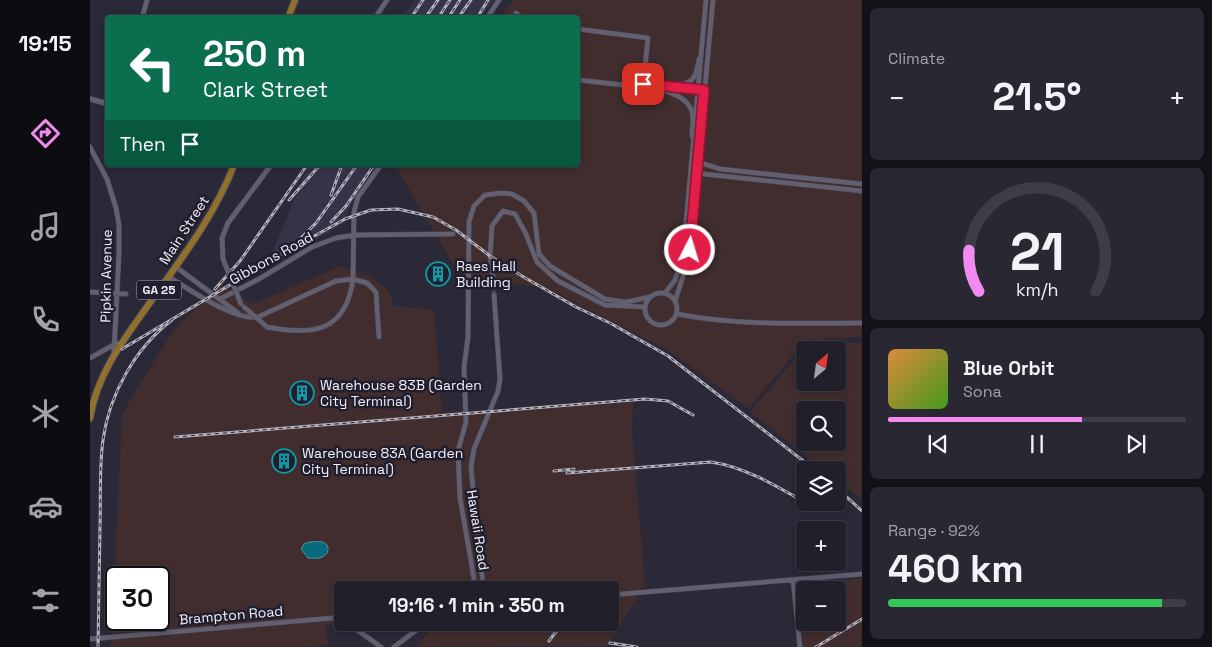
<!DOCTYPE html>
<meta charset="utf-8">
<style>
:root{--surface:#201f2a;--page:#282732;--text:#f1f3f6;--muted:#a2a2a8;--line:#3d3d47;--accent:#f28af2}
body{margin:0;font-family:"Space Grotesk",sans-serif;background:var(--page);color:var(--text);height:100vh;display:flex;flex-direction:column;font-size:19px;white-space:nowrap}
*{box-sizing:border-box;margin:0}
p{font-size:16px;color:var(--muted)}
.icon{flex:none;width:28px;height:28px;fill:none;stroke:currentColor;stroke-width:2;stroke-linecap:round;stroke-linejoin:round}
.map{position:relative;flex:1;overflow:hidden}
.side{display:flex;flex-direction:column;gap:8px;padding:8px;background:#121117;width:350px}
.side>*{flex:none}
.banner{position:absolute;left:15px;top:15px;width:475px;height:152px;border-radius:5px;box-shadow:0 2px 8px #0003,0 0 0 1px var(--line);background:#0b6e4f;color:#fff;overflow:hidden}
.needle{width:32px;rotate:29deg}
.fabs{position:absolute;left:706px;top:341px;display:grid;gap:10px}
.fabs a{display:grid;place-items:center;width:50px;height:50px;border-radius:5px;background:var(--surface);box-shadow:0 2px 8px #0003,0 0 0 1px var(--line);font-size:25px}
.speed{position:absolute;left:15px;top:566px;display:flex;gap:10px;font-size:25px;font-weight:700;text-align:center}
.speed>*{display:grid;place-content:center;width:65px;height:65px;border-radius:50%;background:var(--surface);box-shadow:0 2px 8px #0003,0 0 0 1px var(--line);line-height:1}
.speed .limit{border:2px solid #111;border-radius:8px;background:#fff;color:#111}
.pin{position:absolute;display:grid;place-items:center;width:42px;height:42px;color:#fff;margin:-21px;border-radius:10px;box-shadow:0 2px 8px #0006}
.me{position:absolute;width:55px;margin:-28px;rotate:5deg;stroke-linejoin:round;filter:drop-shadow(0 0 4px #0008)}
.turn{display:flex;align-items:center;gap:18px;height:105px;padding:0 15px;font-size:22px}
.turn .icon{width:65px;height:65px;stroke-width:2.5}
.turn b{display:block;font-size:35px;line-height:42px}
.then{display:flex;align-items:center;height:48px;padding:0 15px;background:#0003;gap:10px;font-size:19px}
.big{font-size:38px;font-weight:700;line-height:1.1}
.side .widget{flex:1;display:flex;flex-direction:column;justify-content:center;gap:8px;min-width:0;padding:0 18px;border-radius:8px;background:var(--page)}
.side .dial{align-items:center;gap:0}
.dial svg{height:130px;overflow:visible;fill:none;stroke:var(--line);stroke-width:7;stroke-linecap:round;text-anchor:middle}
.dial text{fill:var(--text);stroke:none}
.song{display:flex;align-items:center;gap:15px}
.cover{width:60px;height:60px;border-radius:8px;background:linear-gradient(135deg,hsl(30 70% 55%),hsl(100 70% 35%))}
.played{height:5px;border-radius:2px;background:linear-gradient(90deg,var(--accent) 65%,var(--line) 65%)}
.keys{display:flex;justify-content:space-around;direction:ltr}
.heat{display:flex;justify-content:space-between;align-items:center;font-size:28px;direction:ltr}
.charge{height:8px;border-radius:4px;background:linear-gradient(90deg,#34c759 92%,var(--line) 0)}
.trip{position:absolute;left:244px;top:581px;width:285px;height:50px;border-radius:5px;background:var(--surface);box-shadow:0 2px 8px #0003,0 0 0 1px var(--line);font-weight:700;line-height:50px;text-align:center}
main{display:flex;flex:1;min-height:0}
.menu{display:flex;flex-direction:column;width:90px;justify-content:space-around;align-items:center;background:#0d0c11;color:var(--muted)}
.menu .icon{width:35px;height:35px}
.menu .on{color:var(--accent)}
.menu b{font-size:22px;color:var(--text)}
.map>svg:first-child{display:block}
.industrial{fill:#412d2e;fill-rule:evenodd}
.built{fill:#363348}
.water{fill:#086b7d;stroke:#4e93a2}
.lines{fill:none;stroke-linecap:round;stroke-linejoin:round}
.minor-tunnel{stroke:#494755;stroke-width:4.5;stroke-dasharray:4.5 2;stroke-linecap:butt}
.minor-casing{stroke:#494753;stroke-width:5.5}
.tertiary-casing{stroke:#494753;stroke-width:6}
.primary-casing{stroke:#494753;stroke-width:8}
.minor{stroke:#615f70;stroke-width:4.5}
.tertiary{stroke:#615f70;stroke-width:5}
.primary{stroke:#8f712d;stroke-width:6}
.rail-casing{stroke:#b1b0bb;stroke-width:3}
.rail{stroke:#211f2e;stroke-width:1;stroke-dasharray:4;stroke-linecap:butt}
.minor-bridge-casing{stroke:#494753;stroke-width:5.5;stroke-linecap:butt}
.minor-bridge{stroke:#615f70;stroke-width:4.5}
.route-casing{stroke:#92132f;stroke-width:12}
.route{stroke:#e11d48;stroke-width:9}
.labels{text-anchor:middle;stroke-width:5;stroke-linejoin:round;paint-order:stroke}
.shield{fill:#211f2e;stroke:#b2b1bc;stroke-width:1}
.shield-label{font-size:12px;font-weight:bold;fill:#f0eff9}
.street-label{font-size:14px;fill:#f0eff9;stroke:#211f2e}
.poi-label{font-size:14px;fill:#f0eff9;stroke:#211f2e;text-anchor:start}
</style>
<main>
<nav class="menu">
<b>19:15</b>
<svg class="icon on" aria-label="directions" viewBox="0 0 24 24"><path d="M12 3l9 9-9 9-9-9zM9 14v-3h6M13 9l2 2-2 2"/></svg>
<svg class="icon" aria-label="music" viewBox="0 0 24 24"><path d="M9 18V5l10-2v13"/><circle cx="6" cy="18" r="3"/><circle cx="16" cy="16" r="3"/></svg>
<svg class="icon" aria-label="phone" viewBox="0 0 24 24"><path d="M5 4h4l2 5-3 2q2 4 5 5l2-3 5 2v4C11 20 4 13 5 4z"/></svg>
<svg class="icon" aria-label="climate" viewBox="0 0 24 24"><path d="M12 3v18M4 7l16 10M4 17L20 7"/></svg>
<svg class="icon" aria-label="car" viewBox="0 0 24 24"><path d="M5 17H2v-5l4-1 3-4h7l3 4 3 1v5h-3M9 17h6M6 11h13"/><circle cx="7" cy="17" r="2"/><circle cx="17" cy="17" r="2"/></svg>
<svg class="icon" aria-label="filters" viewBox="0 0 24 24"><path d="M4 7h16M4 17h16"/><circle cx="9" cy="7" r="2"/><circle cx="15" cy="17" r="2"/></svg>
</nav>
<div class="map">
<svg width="772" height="647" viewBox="0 0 772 647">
<rect width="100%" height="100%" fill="#2b2938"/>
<path class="industrial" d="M 423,0 L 772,0 L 772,337 L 716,340 L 658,409 L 581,352 L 455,287 L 373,281 L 305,165 L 488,165 L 488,18 L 410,17 Z
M 251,266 L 283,278 L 299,291 L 304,306 L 344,310 L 352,412 L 543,402 L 542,432 L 555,584 L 518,646 L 326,647 L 346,623 L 520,622 L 520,590 L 252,590 L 252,622 L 269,623 L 236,625 L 238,645 L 217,647 L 21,647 L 32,414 L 80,335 L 129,283 L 163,304 ZM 26,578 L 69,578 L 69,620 L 26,620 Z
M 719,343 L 772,343 L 772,500 L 748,481 L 748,470 L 734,470 L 660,412 ZM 715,350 L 748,350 L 748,382 L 715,382 ZM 715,410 L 748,410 L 748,442 L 715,442 Z
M 772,578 L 772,647 L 713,647 L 707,584 ZM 715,590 L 748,590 L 748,622 L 715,622 Z"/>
<path class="built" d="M 325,0 L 404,0 L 391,17 L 313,17 Z
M 218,165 L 287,165 L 267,194 L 258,211 L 254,223 L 191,262 L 183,252 Z"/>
<path class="water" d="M 219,542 C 223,542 228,541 232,542 C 241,544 239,555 232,557 C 228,559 223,558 218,558 L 211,549 L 214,544 Z"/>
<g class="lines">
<path class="minor-tunnel" d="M 404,295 L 404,283"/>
<g class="minor-casing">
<path id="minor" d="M 426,13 L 432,18
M 52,18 L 57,0
M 285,18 L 297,0
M 397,18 L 409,0
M 488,29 L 558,38 L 553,87
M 488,80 L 570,89 C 582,93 598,98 602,112 C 604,119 602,129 602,136
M 568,86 L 610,90
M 586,86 C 605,83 606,76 609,59
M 0,147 L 17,179 L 26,208 L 29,225 L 29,254 L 24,352
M 608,162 L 630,169 L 772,184
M 614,174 L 772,191
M 133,259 L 132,238 L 138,223 L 181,165
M 86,267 L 148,313
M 79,277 C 99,289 145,322 168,317 L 246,281 L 263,279 L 264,212 L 268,197 L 291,165
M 404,283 L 400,256 L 402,226 L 413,211 L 425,214 L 435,232 L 447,262 L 468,281 L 515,305 L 555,307
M 0,292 L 36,294
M555 309a16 16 0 1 1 32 0a16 16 0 1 1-32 0Z
M 575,293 L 585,280 L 593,256 L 616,0
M 130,299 L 169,279 L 222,247 L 246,238 L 264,235 L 363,234
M 585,301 L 596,267 L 600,250 L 623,0
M 587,314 C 648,326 710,323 772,323
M 177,327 C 223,336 256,332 263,279 L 277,283 L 286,292 L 289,337
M 0,358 L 27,343
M 703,580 L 710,647
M 386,590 L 370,498 L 368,451 L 376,422 L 374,367 L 378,337 L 379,222 L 384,206 L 395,195 L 411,193 L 422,194 L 434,201 L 444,213 L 449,254 L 460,266 L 515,299 L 536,302 L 560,297
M 394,590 L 389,553 L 381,467 L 384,449 L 408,391 L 410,379 L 404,295
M 520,595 L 772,574
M 253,622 L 270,632 L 291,647
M 0,639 L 243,618 L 252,622
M 304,647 L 337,622"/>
</g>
<g class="tertiary-casing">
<path id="tertiary" d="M 0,99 L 18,104"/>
</g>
<g class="primary-casing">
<path id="primary" d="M 198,18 L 205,0
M 0,418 C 7,374 34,339 59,304 C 91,259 124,217 144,165"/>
</g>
<use href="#minor" class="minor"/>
<use href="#tertiary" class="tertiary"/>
<use href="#primary" class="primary"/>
<g class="rail-casing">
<path id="rail" d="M 321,18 L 333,0
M 335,18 L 348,0
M 348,18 L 360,0
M 358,18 L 370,0
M 368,18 L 381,0
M 387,18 L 398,0
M 241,195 L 252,165
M 199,200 L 230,165
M 241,222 L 256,206 L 284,165
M 199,250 L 255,219 L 281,210 L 308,209 L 343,217 L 366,230 L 400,256 L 432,276 L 486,307 L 520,323 L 578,356 L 725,470
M 125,289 L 150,261 L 217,165
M 32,349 L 199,250 L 226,223 L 267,165
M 85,437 L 555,399 L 578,401 L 603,415
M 464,471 L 484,469
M 477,473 L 621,462 C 656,467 690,488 721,506
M 748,489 L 772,511
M 459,641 L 468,629
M 520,643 L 547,647
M 8,647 C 9,607 9,568 10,528 C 11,499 9,469 13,440 C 19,395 45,348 82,320
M 726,647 L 772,619"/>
</g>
<use href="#rail" class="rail"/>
<g class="minor-bridge-casing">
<path id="minor-bridge" d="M 133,259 L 151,304
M 154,307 L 177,327"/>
</g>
<use href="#minor-bridge" class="minor-bridge"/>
</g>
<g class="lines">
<g class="route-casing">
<path id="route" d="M 553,84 L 614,90 L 600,250"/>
</g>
<use href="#route" class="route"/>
</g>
<defs>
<g id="building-ring" transform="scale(1.25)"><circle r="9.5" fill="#211f2e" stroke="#0f9aa8" stroke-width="1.5"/><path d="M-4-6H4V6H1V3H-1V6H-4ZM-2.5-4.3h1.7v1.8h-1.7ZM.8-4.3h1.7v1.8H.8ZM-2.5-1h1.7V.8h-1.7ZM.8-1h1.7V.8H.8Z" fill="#0f9aa8"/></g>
</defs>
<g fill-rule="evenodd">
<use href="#building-ring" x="348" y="274"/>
<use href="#building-ring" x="212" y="393"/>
<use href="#building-ring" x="194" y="461"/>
</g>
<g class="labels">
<rect class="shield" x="46.5" y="280.5" width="45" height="19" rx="4"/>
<g class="shield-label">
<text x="69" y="294">GA 25</text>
</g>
<g class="street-label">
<text transform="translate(94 230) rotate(-57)" y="5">Main Street</text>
<text transform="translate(181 258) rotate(-29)" y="5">Gibbons Road</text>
<text transform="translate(16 276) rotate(-89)" y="5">Pipkin Avenue</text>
<text transform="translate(388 530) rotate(81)" y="5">Hawaii Road</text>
<text transform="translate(141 615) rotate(-5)" y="5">Brampton Road</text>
</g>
<g class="poi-label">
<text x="366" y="271">Raes Hall<tspan x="366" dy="16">Building</tspan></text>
<text x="230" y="390">Warehouse 83B (Garden<tspan x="230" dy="16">City Terminal)</tspan></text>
<text x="212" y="458">Warehouse 83A (Garden<tspan x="212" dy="16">City Terminal)</tspan></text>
</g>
</g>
</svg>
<div class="fabs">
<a><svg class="needle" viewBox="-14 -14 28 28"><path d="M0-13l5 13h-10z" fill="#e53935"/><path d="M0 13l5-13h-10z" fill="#a2a2a8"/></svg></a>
<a><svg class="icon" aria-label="search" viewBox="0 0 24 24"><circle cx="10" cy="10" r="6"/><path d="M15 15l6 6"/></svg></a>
<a><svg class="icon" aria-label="layers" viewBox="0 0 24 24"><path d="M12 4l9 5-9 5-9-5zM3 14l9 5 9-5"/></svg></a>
<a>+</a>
<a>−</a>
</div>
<div class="speed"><div class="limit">30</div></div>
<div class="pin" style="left:553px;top:84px;background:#d93025"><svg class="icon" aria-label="arrive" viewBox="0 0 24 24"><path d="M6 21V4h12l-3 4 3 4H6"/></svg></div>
<svg class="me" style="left:600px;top:250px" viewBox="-20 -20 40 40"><circle r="17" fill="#e11d48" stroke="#fff" stroke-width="3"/><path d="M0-11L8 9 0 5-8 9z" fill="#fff"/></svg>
<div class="trip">19:16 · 1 min · 350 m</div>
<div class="banner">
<div class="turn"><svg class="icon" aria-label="left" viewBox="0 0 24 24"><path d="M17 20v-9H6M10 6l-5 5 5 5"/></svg><div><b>250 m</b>Clark Street</div></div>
<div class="then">Then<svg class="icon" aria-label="arrive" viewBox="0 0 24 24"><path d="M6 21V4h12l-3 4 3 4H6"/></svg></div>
</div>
</div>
<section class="side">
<div class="widget"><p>Climate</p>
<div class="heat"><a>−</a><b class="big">21.5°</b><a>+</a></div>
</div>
<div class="widget dial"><svg viewBox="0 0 100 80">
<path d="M14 69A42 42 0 1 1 86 69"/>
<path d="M14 69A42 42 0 0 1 8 44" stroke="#f28af2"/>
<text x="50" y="56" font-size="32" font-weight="700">21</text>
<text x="50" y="72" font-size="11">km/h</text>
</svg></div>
<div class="widget">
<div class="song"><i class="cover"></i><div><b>Blue Orbit</b><p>Sona</p></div></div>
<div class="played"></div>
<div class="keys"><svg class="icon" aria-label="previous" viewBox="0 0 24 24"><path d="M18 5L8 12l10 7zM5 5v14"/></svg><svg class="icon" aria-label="pause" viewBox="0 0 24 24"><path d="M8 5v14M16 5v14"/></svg><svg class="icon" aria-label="next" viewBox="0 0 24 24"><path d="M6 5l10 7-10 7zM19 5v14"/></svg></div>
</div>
<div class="widget"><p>Range · 92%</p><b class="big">460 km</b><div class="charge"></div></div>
</section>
</main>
